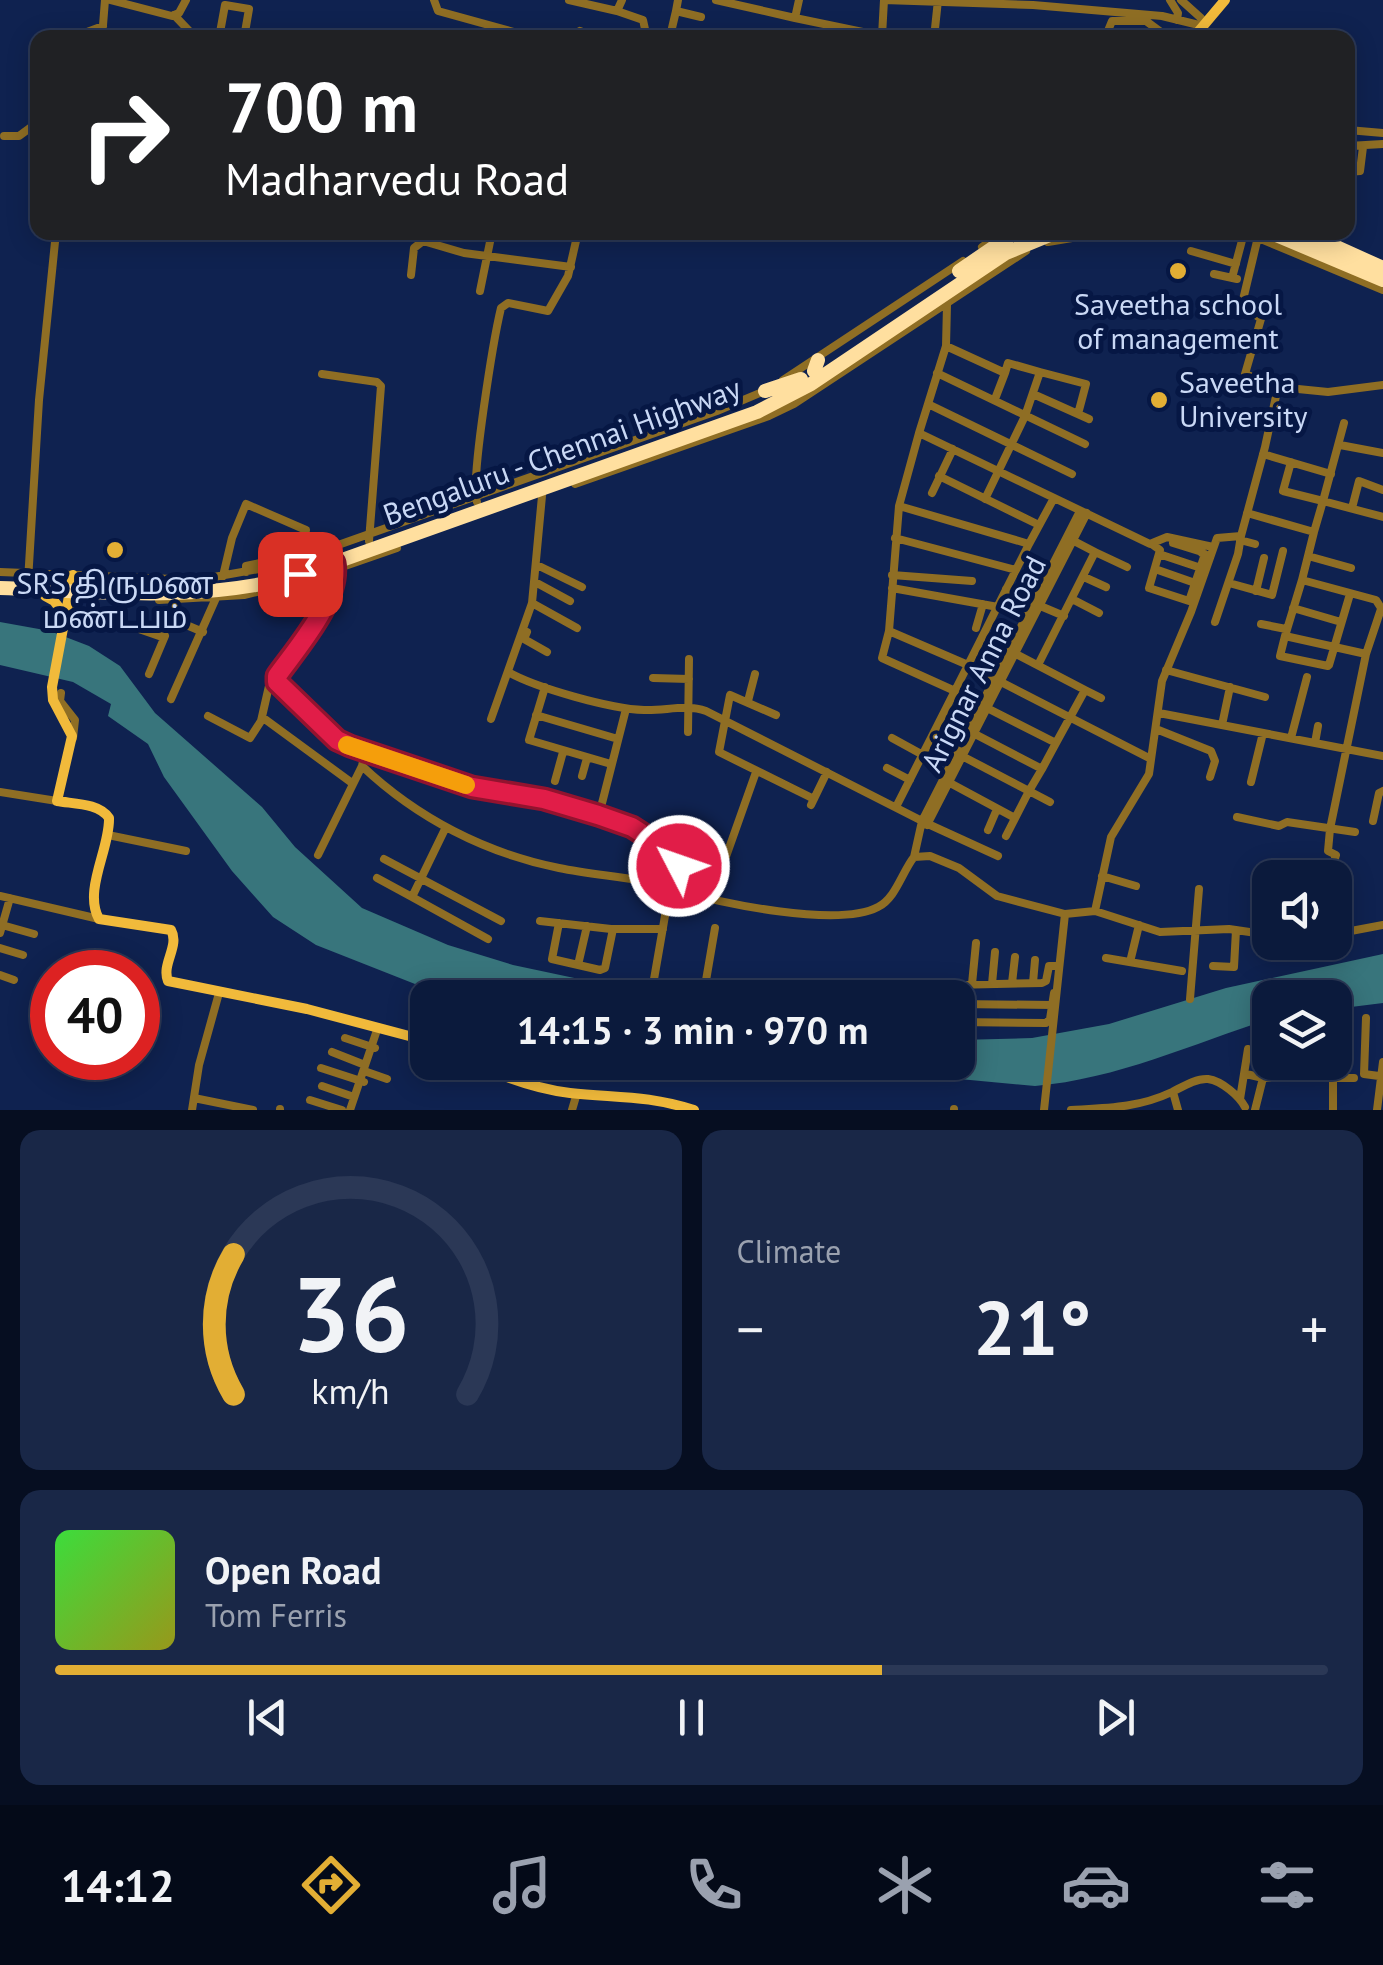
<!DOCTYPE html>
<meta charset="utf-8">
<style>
:root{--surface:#0b1a3c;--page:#192747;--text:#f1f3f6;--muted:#9aa1af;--line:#2b3856;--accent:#e2ae34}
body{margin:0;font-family:"PT Sans","Noto Sans Tamil",sans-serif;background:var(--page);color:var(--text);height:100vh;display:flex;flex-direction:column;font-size:38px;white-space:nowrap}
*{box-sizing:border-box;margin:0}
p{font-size:32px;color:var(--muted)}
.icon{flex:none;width:55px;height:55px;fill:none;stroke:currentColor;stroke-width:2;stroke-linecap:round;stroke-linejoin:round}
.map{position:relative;height:1110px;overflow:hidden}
.panel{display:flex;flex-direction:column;gap:20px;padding:20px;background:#060e21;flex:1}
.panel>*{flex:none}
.guide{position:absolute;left:30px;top:30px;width:1325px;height:210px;border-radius:20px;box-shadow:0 5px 25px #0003,0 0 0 2px var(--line);background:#202124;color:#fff;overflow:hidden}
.tools{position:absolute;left:1252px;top:860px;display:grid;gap:20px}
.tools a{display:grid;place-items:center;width:100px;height:100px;border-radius:20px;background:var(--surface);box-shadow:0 5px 25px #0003,0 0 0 2px var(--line);font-size:50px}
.speed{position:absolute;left:30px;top:950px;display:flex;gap:20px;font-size:50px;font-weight:700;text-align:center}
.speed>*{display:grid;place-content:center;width:130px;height:130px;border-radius:50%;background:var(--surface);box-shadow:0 5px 25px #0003,0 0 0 2px var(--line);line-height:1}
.speed .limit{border:15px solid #d22;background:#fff;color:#111}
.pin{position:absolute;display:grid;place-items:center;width:85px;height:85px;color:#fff;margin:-42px;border-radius:20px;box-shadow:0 5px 15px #0006}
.me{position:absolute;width:110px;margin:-55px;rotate:311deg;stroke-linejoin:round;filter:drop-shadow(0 0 8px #0008)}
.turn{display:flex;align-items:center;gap:35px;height:210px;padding:0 30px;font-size:45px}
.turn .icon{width:130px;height:130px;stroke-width:2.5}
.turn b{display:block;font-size:70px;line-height:85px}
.big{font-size:75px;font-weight:600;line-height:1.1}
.panel .card{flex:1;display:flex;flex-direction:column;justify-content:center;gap:15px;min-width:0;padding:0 35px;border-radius:20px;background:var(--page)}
.panel .dial{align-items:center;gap:0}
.dial svg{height:260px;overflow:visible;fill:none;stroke:var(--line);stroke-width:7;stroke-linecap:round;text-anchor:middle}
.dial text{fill:var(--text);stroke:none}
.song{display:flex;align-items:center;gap:30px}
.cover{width:120px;height:120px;border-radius:15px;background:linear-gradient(135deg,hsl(120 70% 55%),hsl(60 70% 35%))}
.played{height:10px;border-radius:5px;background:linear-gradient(90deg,var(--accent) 65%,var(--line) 65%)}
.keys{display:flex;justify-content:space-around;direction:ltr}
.heat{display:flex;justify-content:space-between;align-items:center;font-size:55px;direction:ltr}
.panel .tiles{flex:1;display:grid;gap:20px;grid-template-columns:1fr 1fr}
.card:last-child{grid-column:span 2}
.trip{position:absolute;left:410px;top:980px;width:565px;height:100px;border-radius:20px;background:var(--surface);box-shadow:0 5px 25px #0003,0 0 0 2px var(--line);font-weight:600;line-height:100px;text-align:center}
.tabs{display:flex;height:160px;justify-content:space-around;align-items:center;background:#040a18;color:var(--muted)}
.tabs .icon{width:70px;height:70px}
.tabs .active{color:var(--accent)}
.tabs b{font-size:45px;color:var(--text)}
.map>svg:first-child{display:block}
.water{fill:#38757c}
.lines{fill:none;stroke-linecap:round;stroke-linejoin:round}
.minor{stroke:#8f6e24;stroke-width:8}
.major{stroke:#f1ba3b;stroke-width:10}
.highway{stroke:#ffdf9f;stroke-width:14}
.route-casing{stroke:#92132f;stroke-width:25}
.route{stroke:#e11d48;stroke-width:18}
.slow{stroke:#f59e0b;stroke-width:18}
.poi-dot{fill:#e2ae34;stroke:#061744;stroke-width:4}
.labels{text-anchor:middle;stroke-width:10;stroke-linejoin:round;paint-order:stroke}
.poi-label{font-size:30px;fill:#c9d8f5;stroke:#061744}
.street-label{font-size:30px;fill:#c9d8f5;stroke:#061744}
</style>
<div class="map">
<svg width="1383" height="1110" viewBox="0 0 1383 1110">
<rect width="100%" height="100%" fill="#0f2250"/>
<path class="water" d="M 0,622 L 50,631 L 89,646 L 120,666 L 155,713 L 262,807 L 295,847 L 362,908 L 448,945 L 513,965 L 664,997 L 448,997 L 316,945 L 273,917 L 232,871 L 164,777 L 148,744 L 108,716 L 111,704 L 73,682 L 0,665 Z
M 1383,954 L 1383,1003 L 1335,1009 L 1335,998 L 1270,998 L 1270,1019 C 1192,1044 1117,1079 1035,1086 L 789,1063 L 958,1062 L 958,1040 L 1032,1038 L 1109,1024 L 1226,988 Z"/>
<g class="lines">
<path class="minor" d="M 110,0 L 172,16 L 179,13 L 186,0
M 434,0 L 438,11 L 521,34 L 521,38
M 569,0 L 617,11
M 622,0 L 617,11 L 643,20 L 647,38
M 678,0 L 676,11 L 701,17
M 716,0 L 795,18
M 799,0 L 795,18 L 882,36 L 884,0 L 1033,5 L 1162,16 L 1203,26
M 1170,0 L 1178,13 L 1177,20
M 1181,0 L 1201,18
M 174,15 L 196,38
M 672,28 L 676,11
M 580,31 L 597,38
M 79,35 L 103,26
M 102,38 L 105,0
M 219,38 L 225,5 L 249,9 L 244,38
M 934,38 L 938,0
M 1105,38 L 1112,21 L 1146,21 L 1169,38
M 1348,130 L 1383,133
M 4,136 L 19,136 L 38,122
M 1348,146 L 1383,144
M 1348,172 L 1360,171 L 1363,147
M 1244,232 L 1383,290
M 1048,242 L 1108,232
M 982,247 L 1003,232
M 1191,251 L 1236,264
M 1214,274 L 1237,279
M 411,275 L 414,248 L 423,241 L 464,253 L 571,267
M 1232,278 L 1244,233
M 480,291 L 492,232
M 947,305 L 946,346 L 919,433 L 1150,544 L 1167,537 L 1213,547
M 1255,342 L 1278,349
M 946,346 L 1005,373 L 1008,363 L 1040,372 L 1025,416 L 985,499
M 1040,372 L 1086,384 L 1078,414
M 937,373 L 1085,444
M 322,374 L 377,382 L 381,386 L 369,541
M 783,380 L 963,261
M 1278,387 L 1328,392 L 1383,385
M 1033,394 L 1089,419
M 995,399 L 1005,373
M 928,404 L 1072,474
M 919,433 L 899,506 L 1029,544 L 1054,498
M 1340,445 L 1383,453
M 1263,454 L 1331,474
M 1291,462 L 1283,491 L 1323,501 L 1344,423
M 939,476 L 1039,525
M 575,484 L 769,416 L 794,404 L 1026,251
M 932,493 L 953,449
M 477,502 C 470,481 494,337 501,308 L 508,303 L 548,311 L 568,276 L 578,232
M 899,506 L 889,631 L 882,658 L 955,691
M 1352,508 L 1359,481 L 1383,490
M 1247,513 L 1314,532 L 1302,580 L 1376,600 L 1383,611
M 1314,532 L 1323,501 L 1383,517
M 895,538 L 1016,570
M 1072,540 L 1095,552
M 1240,540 L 1255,544
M 1173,543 L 1202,552
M 1029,544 L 968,665 L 1151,759
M 1153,545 L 1160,550 L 1149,588 L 1189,601 L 1205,554 L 1202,553
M 330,548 L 336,575 L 334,583 L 309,631 L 277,676 L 279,686 L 337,740 L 350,746 L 473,787 L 544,799 L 599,815 L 632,827 L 677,858 L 674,888 L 677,890 C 718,903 839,928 878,907 C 896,898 902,872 914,857 L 930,856 L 959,868 L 997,896 L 1065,914 L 1095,911 L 1160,932 L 1229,929 L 1270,935
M 1159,554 L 1201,568
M 1308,556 L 1351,568
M 537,565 L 582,587
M 345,566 L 397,548
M 1155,569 L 1195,583
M 0,572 L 173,579 L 208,578 L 259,569 L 307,556 L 717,411 L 767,390
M 246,572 L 246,566 L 260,563 L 263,568
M 892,575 L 972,581
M 223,576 L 232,538 L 246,504 L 306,530 L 299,559
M 1084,577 L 1106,587
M 28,581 L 39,400 L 56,232
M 535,582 L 570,601
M 1229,583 L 1272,595 L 1283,551
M 892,588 L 998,607
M 1006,589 L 1034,602
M 1256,591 L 1264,558
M 1350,594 C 1343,618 1336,641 1329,665 L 1328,666 L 1280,656 L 1285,636 L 1366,654 L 1381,609
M 73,597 L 76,625
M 1072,599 L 1099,613
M 159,600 L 244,595 L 303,581
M 532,603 L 577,628
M 1038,605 L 1064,616
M 1293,608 L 1341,622
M 77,616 L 105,621
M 110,619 L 162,637 L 178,600
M 1215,622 L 1238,554 L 1241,536
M 184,624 L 203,632
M 1261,624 L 1286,629
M 976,628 L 983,604
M 889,631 L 968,665 L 896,807
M 527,632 L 524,639 L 547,652
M 1285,636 L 1302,580
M 1038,665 L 1095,552 L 1127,567
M 1166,670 L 1265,697
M 508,672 C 536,688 611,709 644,710 C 665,711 686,704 706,711 L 928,824 L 998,856
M 149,674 L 165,636
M 653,678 L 689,679
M 545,687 L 529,740 L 611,764
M 1085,690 L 1101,698
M 61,693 L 60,701 L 75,720 L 73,738
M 171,699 L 216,598
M 748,701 L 755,674
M 987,708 L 1056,743 L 1085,690 L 1014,653
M 1159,713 L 1383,756
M 536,715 L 618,739
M 776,715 L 730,695 L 719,752 L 814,799
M 208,716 L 250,738 L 261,721 L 269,686 L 276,678
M 262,717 L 352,783
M 491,719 L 532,603 L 542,496
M 1222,725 L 1230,687
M 1156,729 L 1211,751 L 1215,761 L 1210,777
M 688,732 L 689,659
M 892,738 L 923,755
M 1291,738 L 1307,677
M 1315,743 L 1318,726
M 365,752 L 362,766 C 417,818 485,853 559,868 C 597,876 637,877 674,888
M 962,756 L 1029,791 L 1042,769 L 973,733
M 887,768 L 910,780
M 1042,769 L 1056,743
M 582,776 L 587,758
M 555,781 L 563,752
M 1251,782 L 1263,733
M 950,783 L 1015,818
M 0,792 L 57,801
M 811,805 L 827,772
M 599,815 L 626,709
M 1237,817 L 1279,826 L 1287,822 L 1355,832
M 1373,821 L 1379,793 L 1383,791
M 927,825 L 1087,513
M 988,830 L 997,809
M 108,835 L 186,851
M 1006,836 L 1029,791 L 1050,802
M 318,855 L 362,766
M 914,857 L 922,821 L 1080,511
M 384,859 L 501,921
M 1102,876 L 1136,886
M 377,878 L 412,897 L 445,829
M 1329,878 L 1336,855 L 1328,851 L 1330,829 L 1366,654
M 670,887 L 653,985 L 659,990 L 695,998
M 0,896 L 99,919
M 412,897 L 488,939
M 711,899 L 756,772
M 1095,911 L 1111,837 L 1149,774 L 1162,681 L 1191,612 L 1217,538 L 1241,536 L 1265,447 L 1278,387 L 1245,374 L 1261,319 L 1242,304 L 1258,237
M 540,921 L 611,929 L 663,929
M 559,923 L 552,959 L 600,970 L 605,968 L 613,929
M 2,925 L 34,934
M 0,933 L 10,898
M 1335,934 L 1383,925
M 0,948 L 23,955
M 1106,958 L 1182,971
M 1130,962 L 1139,925
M 578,965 L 587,926
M 1213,966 L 1234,967 L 1236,930
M 0,975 L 14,980
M 1012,983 L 1015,957
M 1033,983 L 1035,960
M 972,984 L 976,943
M 992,984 L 995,952
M 952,985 L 1042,983 L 1046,981 L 1049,966 L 1059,966
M 703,998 L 715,928
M 1190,999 L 1199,889
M 958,1004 L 1052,1005
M 1366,1018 L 1364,1074 L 1379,1076
M 958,1022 L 1046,1023 L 1050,1019 L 1054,993
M 345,1038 L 375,1048
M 332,1052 L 365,1065
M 1333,1062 L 1333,1110
M 321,1068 L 364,1082
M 367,1072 L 387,1079
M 1246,1074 L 1263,1078 L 1354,1078
M 322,1086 L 354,1097
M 1173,1092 L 1178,1110
M 194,1098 L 253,1110
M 1240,1099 L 1248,1049
M 310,1100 L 342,1110
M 192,1110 L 199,1065 L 219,993
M 280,1110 L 280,1109
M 350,1110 L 378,1027
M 572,1110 L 577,1093
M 954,1110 L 954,1109
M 1044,1110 L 1065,914
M 1071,1110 C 1107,1108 1138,1108 1172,1092 C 1182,1087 1196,1078 1208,1079 C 1222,1081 1239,1096 1245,1107
M 1255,1110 L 1263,1078
M 1377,1110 L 1383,1062"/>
<path class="major" d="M 1193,38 L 1225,0
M 73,575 L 52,687 L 53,700 L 72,736 L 57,801 C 74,804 99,803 109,818 C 110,849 83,890 99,919 L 171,930 C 180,946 161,964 168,981 L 307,1009 L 428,1041
M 45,596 L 54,601 L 65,615
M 472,1062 C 503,1077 536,1089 570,1093 C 617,1098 647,1095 694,1110"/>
<path class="highway" d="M 1269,232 L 1383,280
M 1303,232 L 1383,268
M 959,271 L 1016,232
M 814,371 L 818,360
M 765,391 L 801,379
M 0,588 C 100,592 202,603 300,575 L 757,412 L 811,384 L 1006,253 L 1057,232"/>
</g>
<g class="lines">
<g class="route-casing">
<path id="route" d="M 300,574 L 334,563 C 341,598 297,648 277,676 L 277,682 L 337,740 L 350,746 L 472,787 L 544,799 L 598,815 L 632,827 L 649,838 L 675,856 L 679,866"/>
</g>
<use href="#route" class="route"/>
<path class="slow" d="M 347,745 L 466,785"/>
</g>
<g class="poi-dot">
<circle cx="1178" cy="271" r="10"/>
<circle cx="1159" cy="400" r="10"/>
<circle cx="115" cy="550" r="10"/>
</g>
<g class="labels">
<g class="poi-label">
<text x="1178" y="315">Saveetha school<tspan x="1178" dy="34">of management</tspan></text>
<text x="1179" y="393" text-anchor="start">Saveetha<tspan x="1179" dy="34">University</tspan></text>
<text x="115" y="594">SRS திருமண<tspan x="115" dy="34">மண்டபம்</tspan></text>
</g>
<g class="street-label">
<text transform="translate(562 452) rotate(-20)" y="10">Bengaluru - Chennai Highway</text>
<text transform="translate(984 664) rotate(-63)" y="10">Arignar Anna Road</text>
</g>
</g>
</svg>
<div class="tools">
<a><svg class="icon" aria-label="sound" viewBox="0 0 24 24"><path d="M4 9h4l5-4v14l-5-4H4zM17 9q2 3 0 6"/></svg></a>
<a><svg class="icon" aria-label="layers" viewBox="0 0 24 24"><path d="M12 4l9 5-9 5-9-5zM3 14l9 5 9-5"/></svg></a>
</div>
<div class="speed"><div class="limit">40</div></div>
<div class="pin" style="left:300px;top:574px;background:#d93025"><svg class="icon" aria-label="arrive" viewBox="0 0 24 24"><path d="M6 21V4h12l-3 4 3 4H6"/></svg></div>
<svg class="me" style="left:679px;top:866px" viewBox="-20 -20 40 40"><circle r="17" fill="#e11d48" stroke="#fff" stroke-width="3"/><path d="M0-11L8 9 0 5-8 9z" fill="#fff"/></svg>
<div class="trip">14:15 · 3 min · 970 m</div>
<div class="guide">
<div class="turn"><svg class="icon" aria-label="right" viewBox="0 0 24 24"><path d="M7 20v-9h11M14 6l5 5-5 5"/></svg><div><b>700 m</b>Madharvedu Road</div></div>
</div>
</div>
<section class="panel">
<div class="tiles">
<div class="card dial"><svg viewBox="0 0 100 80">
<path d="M14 69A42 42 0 1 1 86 69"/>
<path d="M14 69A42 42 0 0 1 14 26" stroke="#e2ae34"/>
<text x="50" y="56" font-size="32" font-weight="700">36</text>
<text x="50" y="72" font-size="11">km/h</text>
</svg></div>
<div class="card"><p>Climate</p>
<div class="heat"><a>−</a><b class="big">21°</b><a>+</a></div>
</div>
<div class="card">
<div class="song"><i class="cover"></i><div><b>Open Road</b><p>Tom Ferris</p></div></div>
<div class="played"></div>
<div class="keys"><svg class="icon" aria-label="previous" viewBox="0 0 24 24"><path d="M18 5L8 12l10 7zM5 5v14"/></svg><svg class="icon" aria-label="pause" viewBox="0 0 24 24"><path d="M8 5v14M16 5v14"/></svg><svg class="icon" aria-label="next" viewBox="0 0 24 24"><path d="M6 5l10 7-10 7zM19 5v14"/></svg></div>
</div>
</div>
</section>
<nav class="tabs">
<b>14:12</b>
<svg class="icon active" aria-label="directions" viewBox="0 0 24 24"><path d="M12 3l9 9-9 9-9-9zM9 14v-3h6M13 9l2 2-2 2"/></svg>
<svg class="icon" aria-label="music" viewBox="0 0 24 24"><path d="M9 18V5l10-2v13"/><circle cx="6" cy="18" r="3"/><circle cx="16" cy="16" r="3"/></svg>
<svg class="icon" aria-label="phone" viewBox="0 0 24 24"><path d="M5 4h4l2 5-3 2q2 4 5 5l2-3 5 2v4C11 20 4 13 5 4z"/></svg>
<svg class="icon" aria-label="climate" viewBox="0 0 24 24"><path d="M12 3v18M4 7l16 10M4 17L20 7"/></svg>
<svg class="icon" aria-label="car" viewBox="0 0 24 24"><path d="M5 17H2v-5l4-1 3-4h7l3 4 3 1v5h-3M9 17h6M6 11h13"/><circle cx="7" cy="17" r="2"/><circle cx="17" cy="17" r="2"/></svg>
<svg class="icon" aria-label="filters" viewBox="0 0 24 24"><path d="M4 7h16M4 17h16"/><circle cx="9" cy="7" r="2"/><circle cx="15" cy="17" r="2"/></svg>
</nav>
